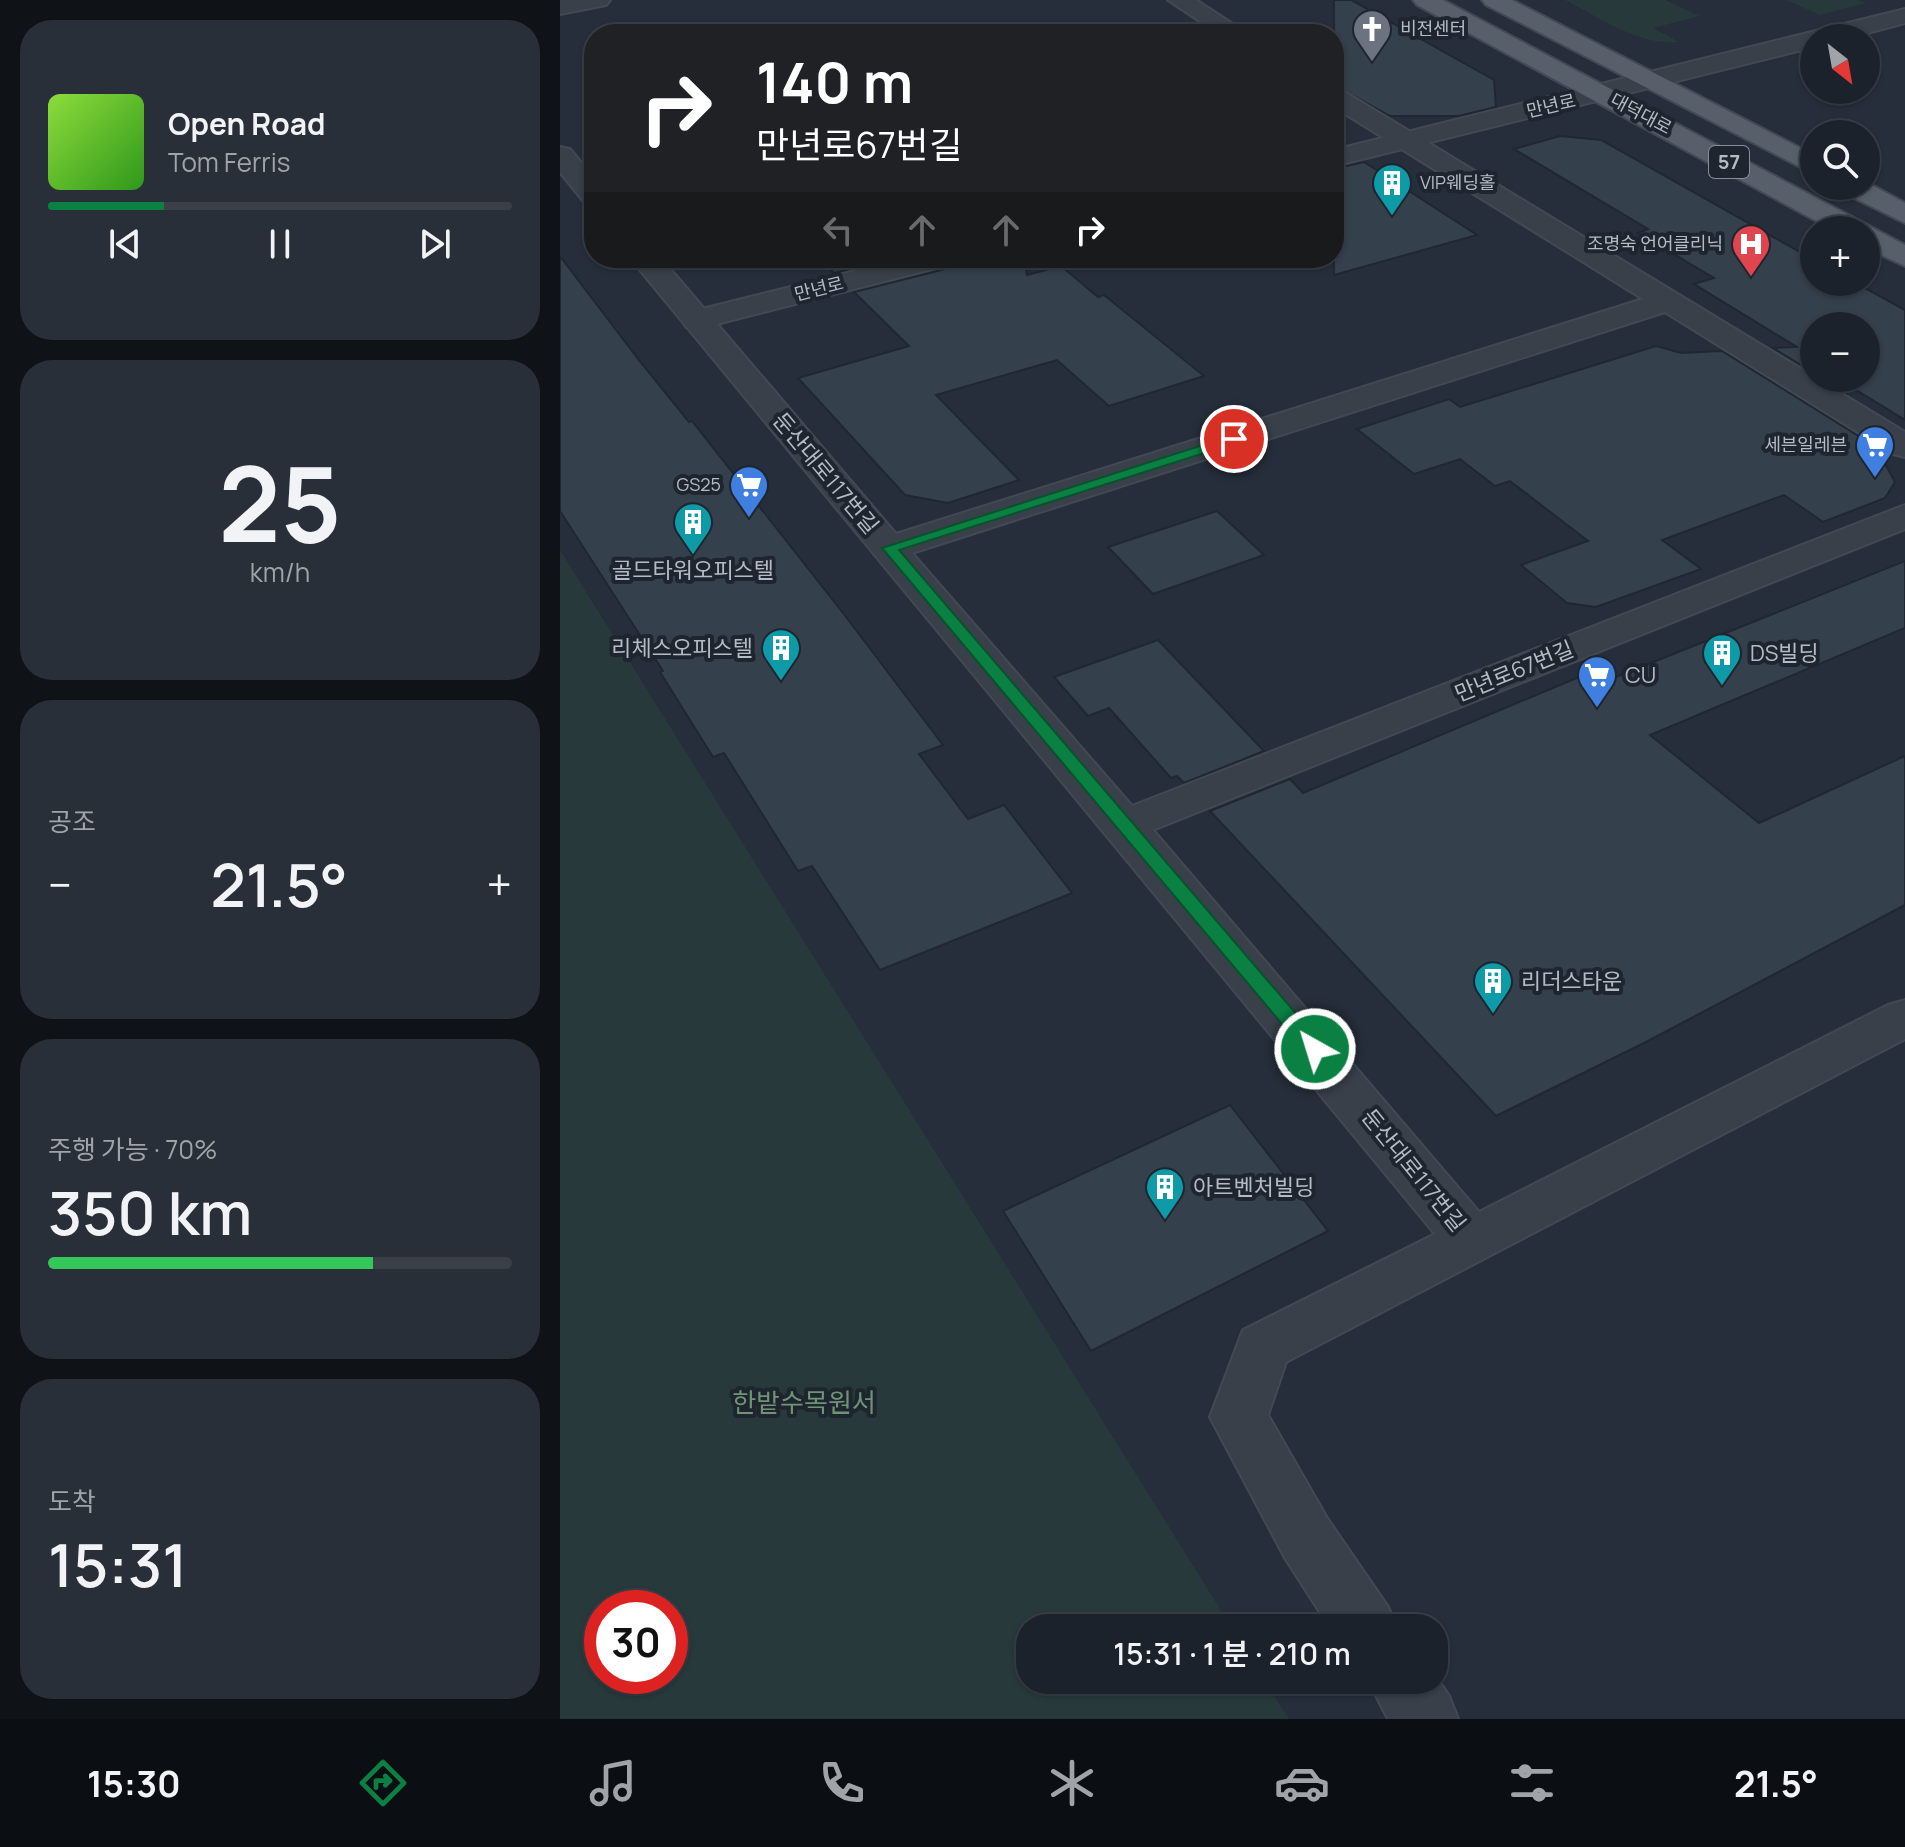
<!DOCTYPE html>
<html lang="ko">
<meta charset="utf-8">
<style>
:root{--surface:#1c222c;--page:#292f38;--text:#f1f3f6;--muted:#a0a4a9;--line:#3a3f48;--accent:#0b8043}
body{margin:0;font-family:Manrope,"Noto Sans KR",sans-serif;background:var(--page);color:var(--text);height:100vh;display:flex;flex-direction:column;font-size:30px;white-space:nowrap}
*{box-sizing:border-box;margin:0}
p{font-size:26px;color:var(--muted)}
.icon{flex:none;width:44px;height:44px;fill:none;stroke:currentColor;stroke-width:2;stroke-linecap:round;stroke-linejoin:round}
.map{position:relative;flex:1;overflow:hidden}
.side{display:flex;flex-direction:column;gap:20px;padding:20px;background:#0f1318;width:560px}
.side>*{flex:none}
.banner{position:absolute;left:24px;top:24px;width:760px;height:244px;border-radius:32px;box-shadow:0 2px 6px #0004,0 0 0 2px var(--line);background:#202124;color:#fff;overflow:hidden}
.needle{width:52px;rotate:149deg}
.tools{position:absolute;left:1240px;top:24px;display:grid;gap:16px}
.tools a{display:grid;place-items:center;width:80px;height:80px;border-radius:50%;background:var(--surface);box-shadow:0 2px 6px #0004,0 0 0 2px var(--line);font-size:40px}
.speed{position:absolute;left:24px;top:1590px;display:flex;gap:16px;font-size:40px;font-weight:700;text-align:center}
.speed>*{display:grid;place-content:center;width:104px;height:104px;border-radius:50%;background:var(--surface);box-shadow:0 2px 6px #0004,0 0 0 2px var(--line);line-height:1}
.speed .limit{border:12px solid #d22;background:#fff;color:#111}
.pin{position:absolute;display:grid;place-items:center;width:68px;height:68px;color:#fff;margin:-34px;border:4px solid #fff;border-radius:50%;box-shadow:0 2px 8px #0007}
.me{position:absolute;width:88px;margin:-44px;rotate:321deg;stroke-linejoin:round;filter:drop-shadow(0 0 6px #0008)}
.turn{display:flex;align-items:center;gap:28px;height:168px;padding:0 40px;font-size:36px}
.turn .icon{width:104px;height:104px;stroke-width:2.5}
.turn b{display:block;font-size:56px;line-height:68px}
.lanes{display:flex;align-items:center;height:76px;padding:0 40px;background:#0003;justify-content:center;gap:40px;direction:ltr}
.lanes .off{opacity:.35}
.big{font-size:60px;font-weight:600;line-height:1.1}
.side .widget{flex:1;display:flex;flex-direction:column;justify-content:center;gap:12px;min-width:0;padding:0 28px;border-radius:32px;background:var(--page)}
.side .dial{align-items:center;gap:0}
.dial b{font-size:104px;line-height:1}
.song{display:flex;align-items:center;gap:24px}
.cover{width:96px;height:96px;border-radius:12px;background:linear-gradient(135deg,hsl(90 70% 55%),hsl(110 70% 35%))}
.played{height:8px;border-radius:4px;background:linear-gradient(90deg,var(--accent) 25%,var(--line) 25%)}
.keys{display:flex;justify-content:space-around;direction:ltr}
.heat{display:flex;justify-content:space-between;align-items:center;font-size:44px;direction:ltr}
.charge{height:12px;border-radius:6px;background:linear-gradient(90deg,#34c759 70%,var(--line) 0)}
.trip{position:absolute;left:456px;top:1614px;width:432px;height:80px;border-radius:32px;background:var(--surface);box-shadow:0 2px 6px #0004,0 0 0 2px var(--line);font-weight:600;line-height:80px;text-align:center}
.dock{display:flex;height:128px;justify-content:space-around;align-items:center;background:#0b0e12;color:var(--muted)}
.dock .icon{width:56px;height:56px}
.dock .active{color:var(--accent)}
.dock b{font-size:36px;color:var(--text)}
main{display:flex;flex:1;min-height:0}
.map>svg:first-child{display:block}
.green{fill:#27393b;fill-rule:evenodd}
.building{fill:#35404d;stroke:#202731;stroke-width:2}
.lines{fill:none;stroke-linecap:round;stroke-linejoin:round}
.minor-casing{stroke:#424953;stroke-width:4}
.tertiary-casing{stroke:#424953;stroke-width:4}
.primary-casing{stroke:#424953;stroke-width:4}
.minor{fill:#39404a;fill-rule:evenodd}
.tertiary{fill:#39404a;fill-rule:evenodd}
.primary{fill:#575f6a;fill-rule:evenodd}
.route{fill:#0b8043;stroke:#07532c;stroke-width:2}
.labels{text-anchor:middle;stroke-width:8;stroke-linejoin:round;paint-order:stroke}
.far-poi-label{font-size:18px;fill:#b4bbc6;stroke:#1e252f;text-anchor:end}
.far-street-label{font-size:18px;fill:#b4bbc6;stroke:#1e252f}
.shield{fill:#1e252f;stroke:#878e99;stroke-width:2}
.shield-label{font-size:20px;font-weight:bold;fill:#b4bbc6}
.street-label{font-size:22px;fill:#b4bbc6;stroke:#1e252f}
.poi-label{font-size:22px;fill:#b4bbc6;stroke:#1e252f;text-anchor:start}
.near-park-label{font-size:26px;fill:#6e9476;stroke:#1e252f}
</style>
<main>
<section class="side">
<div class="widget">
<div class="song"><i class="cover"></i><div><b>Open Road</b><p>Tom Ferris</p></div></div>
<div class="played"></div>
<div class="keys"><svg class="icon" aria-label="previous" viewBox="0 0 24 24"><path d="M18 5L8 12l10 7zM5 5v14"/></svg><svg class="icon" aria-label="pause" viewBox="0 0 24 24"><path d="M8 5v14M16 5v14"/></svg><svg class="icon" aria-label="next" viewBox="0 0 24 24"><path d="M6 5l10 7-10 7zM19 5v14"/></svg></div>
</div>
<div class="widget dial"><b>25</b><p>km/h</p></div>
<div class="widget"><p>공조</p>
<div class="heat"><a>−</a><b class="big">21.5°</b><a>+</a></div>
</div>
<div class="widget"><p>주행 가능 · 70%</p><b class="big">350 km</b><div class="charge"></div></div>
<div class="widget"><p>도착</p><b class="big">15:31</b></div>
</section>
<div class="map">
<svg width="1345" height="1719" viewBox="0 0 1345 1719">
<rect width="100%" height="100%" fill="#252e3a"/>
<path class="green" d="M 1005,0 L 1105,0 L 1140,16 L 1093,28 L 1119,42 C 1079,46 1040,18 1005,0 Z
M 1226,0 L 1298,0 L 1306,3 L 1260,15 Z
M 0,550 L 672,1628 L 470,1628 L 470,1680 L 704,1680 L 729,1719 L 0,1719 ZM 110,1608 L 110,1676 L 42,1676 L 42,1608 Z"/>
<path class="building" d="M 774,0 L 791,0 L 934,80 L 936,107 L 899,116 L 830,116 L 774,85 Z
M 1000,136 L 1041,140 L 1254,260 L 1254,282 L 1294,282 L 1345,310 L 1345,420 L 1280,380 L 1286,393 L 1262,378 L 1306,378 L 1306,326 L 1254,326 L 1254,373 L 1213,348 L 1237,347 L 1134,284 L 1154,278 L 1078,233 L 1088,229 L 954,149 Z
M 804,162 L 917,235 L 774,275 L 774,169 Z
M 0,256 L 78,359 L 129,422 L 132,421 L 283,613 L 383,745 L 359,754 L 408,819 L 444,805 L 512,893 L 320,970 L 252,866 L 238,871 L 164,753 L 153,757 L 100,672 L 103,671 L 0,511 Z
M 259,258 L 335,258 L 274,273 Z
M 400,258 L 464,258 L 467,275 L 501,266 L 538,297 L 544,295 L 644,376 L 549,406 L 497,360 L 376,395 L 459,480 L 388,503 L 345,495 L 238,378 L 349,346 L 294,292 L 393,267 Z
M 1096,346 L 1121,353 L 1162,351 L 1316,447 L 1335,482 L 1325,498 L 1263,522 L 1224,495 L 1102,540 L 1141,569 L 1036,607 L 1007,603 L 961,565 L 1028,541 L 950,481 L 935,486 L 900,459 L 854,474 L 797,429 L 889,399 L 900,407 Z
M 657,511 L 704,555 L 593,594 L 548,547 Z
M 1345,561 L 1345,628 L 1090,735 L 1199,823 L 1345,756 L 1345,905 L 1086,1042 L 936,1116 L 650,811 L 730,779 L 743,793 L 1019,677 L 1031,687 Z
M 598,640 L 704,751 L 624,783 L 617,776 L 611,778 L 549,708 L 528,716 L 494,677 Z
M 670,1105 L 768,1231 L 531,1351 L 443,1211 Z"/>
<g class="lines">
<g class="minor-casing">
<path id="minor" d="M 0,0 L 50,0 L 46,5 L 0,14 Z
M 608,0 L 636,0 L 688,34 L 659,34 Z
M 774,88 L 783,91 L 1345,432 L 1345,457 L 1333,454 L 1105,312 L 352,553 L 572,806 L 1345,505 L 1345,529 L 593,830 L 919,1212 L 1328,1005 L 1345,1000 L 1345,1039 L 726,1362 L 708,1415 L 767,1518 L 828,1607 L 837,1628 L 770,1628 L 725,1558 L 650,1417 L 683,1330 L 875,1234 L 70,258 L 101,258 L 336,534 L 1083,299 L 774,107 Z
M 0,147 L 10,149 L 34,178 L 34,204 L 24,202 L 0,172 Z
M 874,1674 L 889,1696 L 898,1719 L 828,1719 L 808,1680 L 874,1680 Z"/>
</g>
<g class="tertiary-casing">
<path id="tertiary" d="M 1345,9 L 1345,23 L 1289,38 L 1254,38 L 1254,47 L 774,166 L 774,150 Z
M 347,258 L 397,258 L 392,264 L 137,329 L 126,327 L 122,320 L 126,313 Z"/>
</g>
<g class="primary-casing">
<path id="primary" d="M 853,0 L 883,0 L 1345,245 L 1345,266 L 1306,248 L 1306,230 L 1273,230 L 857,5 Z
M 922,0 L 952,0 L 1254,155 L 1254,174 L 926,5 Z
M 1306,182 L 1345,203 L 1345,223 L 1282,192 L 1278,186 L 1306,186 Z"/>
</g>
<use href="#minor" class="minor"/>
<use href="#tertiary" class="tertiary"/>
<use href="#primary" class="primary"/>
</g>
<path class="route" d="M 674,435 L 679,436 L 679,442 L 339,550 L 762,1044 L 765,1049 L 762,1055 L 748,1055 L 322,548 Z"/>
<defs>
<g id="church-pin" transform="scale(2)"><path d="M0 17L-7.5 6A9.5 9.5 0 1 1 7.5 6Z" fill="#6b7280" stroke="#1e252f"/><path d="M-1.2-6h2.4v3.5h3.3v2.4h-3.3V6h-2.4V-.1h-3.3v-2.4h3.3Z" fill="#fff"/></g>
<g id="building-pin" transform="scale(2)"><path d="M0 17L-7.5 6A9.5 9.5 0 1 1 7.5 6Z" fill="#0f9aa8" stroke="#1e252f"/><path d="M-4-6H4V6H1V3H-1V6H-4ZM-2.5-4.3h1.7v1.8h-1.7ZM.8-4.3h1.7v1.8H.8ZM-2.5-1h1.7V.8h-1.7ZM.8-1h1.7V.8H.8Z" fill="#fff"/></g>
<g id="hospital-pin" transform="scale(2)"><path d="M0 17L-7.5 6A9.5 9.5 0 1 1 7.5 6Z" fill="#e0444e" stroke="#1e252f"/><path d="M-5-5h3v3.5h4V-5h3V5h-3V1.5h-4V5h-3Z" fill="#fff"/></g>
<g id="supermarket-pin" transform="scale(2)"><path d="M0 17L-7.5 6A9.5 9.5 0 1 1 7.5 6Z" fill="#3f7fe0" stroke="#1e252f"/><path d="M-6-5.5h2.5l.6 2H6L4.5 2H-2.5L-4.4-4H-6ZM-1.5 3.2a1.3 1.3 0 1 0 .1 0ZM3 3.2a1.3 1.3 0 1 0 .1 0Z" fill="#fff"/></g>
</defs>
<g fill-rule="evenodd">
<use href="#church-pin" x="812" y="29"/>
<use href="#building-pin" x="832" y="183"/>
<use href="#hospital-pin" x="1191" y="244"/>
<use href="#supermarket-pin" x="1315" y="445"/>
<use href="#supermarket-pin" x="189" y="485"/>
<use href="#building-pin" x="133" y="522"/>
<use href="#building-pin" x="221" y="648"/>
<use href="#building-pin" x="1162" y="653"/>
<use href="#supermarket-pin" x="1037" y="675"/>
<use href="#building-pin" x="933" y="981"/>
<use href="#building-pin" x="605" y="1187"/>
</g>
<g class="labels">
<g class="far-poi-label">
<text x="840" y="35" text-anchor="start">비전센터</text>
<text x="860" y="189" text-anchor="start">VIP웨딩홀</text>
<text x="1163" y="250">조명숙 언어클리닉</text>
<text x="1287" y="451">세븐일레븐</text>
<text x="161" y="491">GS25</text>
</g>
<g class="far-street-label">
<text transform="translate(991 106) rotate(-13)" y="6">만년로</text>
<text transform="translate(1081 114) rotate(28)" y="6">대덕대로</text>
<text transform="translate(259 289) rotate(-14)" y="6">만년로</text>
</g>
<rect class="shield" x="1149" y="146" width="40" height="32" rx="6"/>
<g class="shield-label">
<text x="1169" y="169">57</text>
</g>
<g class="street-label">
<text transform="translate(266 473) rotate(50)" y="8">둔산대로117번길</text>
<text transform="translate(954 671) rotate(-22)" y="8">만년로67번길</text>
<text transform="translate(854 1170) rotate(51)" y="8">둔산대로117번길</text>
</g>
<g class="poi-label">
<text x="133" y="578" text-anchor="middle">골드타워오피스텔</text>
<text x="193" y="656" text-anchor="end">리체스오피스텔</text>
<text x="1190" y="661">DS빌딩</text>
<text x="1065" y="683">CU</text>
<text x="961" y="989">리더스타운</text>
<text x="633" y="1195">아트벤처빌딩</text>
</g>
<g class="near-park-label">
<text x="244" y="1412">한밭수목원서</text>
</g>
</g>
</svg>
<div class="tools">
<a><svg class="needle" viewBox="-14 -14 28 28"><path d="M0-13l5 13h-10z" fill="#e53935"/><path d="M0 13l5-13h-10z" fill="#a0a4a9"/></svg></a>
<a><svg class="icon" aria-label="search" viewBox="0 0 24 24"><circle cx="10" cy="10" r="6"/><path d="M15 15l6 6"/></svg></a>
<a>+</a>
<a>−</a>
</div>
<div class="speed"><div class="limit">30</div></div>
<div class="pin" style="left:674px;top:439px;background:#d93025"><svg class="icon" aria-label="arrive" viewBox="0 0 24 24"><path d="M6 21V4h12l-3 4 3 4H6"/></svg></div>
<svg class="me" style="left:755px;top:1049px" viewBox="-20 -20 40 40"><circle r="17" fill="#0b8043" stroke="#fff" stroke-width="3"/><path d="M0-11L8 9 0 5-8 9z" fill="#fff"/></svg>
<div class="trip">15:31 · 1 분 · 210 m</div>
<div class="banner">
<div class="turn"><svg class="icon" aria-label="right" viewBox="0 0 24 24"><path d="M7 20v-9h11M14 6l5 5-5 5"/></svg><div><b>140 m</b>만년로67번길</div></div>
<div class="lanes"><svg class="icon off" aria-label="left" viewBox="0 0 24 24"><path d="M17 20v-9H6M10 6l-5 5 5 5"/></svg><svg class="icon off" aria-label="ahead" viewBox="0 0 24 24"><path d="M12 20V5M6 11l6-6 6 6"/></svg><svg class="icon off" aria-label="ahead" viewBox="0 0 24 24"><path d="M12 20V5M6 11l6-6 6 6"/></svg><svg class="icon" aria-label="right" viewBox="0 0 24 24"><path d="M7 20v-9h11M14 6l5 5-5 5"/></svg></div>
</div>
</div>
</main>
<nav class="dock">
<b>15:30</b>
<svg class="icon active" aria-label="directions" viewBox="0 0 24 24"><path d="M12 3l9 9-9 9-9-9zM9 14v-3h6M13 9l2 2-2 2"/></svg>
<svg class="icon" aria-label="music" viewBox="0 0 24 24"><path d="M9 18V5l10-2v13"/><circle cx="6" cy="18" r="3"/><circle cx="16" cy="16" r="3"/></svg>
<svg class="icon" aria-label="phone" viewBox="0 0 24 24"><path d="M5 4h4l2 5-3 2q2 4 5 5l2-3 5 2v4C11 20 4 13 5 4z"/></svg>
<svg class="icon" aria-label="climate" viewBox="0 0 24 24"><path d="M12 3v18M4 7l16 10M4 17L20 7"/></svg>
<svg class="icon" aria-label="car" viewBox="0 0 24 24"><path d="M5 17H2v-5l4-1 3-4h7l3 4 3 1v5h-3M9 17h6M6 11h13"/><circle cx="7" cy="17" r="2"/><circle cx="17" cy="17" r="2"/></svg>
<svg class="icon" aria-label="filters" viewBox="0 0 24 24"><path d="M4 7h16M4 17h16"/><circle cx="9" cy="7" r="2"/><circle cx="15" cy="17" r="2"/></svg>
<b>21.5°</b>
</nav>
